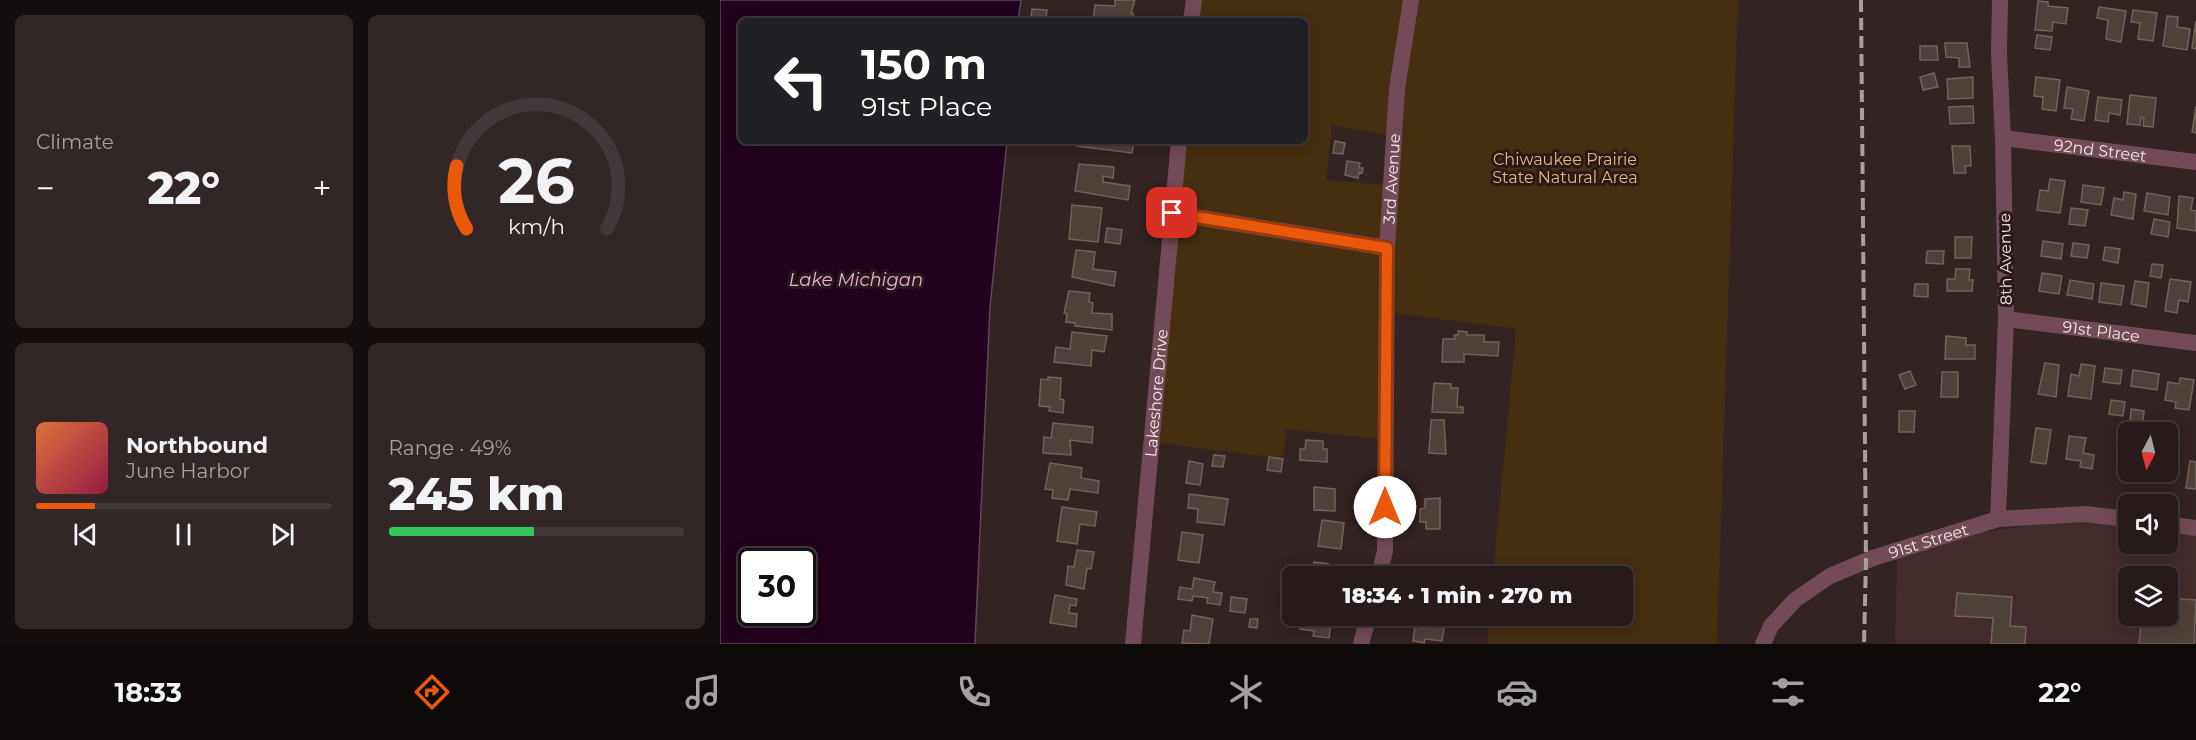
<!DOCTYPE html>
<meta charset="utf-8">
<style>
:root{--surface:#261a1a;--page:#322727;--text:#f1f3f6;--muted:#a4a1a2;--line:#423839;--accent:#ea580c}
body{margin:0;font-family:Montserrat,sans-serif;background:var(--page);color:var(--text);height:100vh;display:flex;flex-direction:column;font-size:22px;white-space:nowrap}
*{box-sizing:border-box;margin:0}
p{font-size:20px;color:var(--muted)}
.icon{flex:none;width:33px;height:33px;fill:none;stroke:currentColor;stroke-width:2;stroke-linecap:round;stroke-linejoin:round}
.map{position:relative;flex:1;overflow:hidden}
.drawer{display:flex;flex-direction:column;gap:15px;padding:15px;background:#150e0e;width:720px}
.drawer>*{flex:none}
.top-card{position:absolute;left:18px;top:18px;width:570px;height:126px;border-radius:9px;box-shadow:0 3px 15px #0003,0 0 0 2px var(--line);background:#202124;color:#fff;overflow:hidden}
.needle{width:39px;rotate:187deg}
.controls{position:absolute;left:1398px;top:422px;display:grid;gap:12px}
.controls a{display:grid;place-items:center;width:60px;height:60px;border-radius:9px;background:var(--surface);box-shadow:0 3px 15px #0003,0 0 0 2px var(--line);font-size:30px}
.speed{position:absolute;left:18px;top:548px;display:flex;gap:12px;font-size:30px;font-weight:700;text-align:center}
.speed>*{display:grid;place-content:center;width:78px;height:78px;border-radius:50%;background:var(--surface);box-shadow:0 3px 15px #0003,0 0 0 2px var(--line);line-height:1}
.speed .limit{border:3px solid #111;border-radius:9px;background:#fff;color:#111}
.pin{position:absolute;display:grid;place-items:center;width:51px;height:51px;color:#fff;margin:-26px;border-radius:12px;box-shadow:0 3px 9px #0006}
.me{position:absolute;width:66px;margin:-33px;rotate:0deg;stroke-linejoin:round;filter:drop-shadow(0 0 4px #0008)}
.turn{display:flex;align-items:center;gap:21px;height:126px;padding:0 24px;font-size:27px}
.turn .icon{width:78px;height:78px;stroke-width:2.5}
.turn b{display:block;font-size:42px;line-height:51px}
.big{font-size:45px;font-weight:800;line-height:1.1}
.drawer .tile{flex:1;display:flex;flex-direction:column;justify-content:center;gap:9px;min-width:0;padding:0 21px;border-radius:9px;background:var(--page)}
.drawer .dial{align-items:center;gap:0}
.dial svg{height:156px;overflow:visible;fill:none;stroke:var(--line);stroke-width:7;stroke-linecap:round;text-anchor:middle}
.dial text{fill:var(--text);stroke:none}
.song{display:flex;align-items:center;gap:18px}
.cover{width:72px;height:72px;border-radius:9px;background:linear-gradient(135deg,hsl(20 70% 55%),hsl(340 70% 35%))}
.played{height:6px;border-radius:3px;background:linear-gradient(90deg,var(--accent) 20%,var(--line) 20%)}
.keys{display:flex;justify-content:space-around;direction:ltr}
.heat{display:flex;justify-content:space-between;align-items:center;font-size:33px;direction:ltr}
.charge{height:9px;border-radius:4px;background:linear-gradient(90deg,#34c759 49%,var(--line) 0)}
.drawer .tiles{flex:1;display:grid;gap:15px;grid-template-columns:repeat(2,1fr)}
.trip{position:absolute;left:562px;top:566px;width:351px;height:60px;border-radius:9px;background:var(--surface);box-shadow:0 3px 15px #0003,0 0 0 2px var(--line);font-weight:800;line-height:60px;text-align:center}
.dock{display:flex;height:96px;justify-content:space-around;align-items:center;background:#0f0a0a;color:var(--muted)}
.dock .icon{width:42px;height:42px}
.dock .active{color:var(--accent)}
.dock b{font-size:27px;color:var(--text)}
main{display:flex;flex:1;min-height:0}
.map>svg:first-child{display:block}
.built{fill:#432c2b;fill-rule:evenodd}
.green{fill:#462e10;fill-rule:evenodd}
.water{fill:#22021d;stroke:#60475a;stroke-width:1.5;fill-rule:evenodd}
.building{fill:#50403a;stroke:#73625b;stroke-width:1.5}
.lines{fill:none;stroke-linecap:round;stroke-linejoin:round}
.minor{stroke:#734b58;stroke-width:16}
.rail{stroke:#aa9d9d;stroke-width:4;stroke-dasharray:12 6;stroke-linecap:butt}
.route-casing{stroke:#983908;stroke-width:15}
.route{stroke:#ea580c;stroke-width:10}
.labels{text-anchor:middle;stroke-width:6;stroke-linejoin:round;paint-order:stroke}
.street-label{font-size:16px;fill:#f2e7e7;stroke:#291a19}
.park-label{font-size:16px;fill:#eeb67a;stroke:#291a19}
.water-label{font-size:18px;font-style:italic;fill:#eeade0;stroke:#291a19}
</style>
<main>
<section class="drawer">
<div class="tiles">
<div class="tile"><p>Climate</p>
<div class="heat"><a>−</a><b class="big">22°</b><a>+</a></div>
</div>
<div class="tile dial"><svg viewBox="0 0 100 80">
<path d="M14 69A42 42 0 1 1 86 69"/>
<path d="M14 69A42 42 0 0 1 9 37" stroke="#ea580c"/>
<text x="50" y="56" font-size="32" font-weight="700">26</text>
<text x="50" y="72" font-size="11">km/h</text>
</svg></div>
<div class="tile">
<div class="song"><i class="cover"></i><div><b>Northbound</b><p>June Harbor</p></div></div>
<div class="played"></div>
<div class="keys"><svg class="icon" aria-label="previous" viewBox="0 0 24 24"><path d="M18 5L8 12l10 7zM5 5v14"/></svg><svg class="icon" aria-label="pause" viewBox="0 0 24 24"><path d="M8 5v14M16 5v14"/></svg><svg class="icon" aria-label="next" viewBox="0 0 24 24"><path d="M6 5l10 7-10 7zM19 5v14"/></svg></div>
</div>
<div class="tile"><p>Range · 49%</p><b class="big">245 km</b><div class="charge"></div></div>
</div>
</section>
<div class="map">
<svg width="1476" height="644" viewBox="0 0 1476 644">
<rect width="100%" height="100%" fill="#332323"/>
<path class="built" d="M 1366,522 L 1408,525 L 1408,543 L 1448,543 L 1448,529 L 1476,532 L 1476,644 L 1175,644 L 1177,559 L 1263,532 L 1328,523 ZM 1408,576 L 1448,576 L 1448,615 L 1408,615 Z"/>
<path class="green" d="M 481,0 L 1018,0 L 997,644 L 767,644 L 770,615 L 903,615 L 903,576 L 773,576 L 796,329 L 666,312 L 666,440 L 566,429 L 563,459 L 431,442 L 467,141 L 585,141 L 585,21 L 479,21 ZM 612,125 L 669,136 L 677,186 L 606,180 Z"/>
<path class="water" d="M 0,0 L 301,0 L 298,21 L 21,21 L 21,141 L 287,141 L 270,307 L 255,644 L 0,644 ZM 32,561 L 82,561 L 82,612 L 32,612 Z"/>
<path class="building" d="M 395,0 L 415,0 L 411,13 L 413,13 L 413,21 L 373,21 L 375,5 L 395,6 Z
M 1318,1 L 1328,2 L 1328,6 L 1348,8 L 1346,24 L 1333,22 L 1332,31 L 1315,30 Z
M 1379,7 L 1406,11 L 1401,42 L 1386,39 L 1388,20 L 1377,18 Z
M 312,9 L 327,10 L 326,18 L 311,17 Z
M 1413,10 L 1437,13 L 1433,41 L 1418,39 L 1420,23 L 1411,22 Z
M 1447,16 L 1458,17 L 1457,27 L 1470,29 L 1467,50 L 1443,46 Z
M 1476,21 L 1476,49 L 1472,48 Z
M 1317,35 L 1332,37 L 1330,50 L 1315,48 Z
M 1225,43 L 1247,43 L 1250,67 L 1239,67 L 1239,58 L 1226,57 Z
M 1200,46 L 1217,46 L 1218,60 L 1200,60 Z
M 1214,73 L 1218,87 L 1203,90 L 1200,77 Z
M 1253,77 L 1253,98 L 1228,99 L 1227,79 Z
M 1316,77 L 1340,80 L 1336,111 L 1322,109 L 1323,97 L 1314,96 Z
M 1347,87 L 1369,91 L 1364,121 L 1351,119 L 1353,109 L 1344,108 Z
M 1410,95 L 1436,98 L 1433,127 L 1423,126 L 1424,118 L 1421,117 L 1420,125 L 1407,124 Z
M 1378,97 L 1402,100 L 1400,115 L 1389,113 L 1388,122 L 1375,120 Z
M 1253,106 L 1254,123 L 1230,124 L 1229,107 Z
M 1476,106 L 1476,133 L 1472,132 Z
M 358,141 L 414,141 L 412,153 L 357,146 Z
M 615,141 L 625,143 L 623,154 L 613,153 Z
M 1232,146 L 1250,146 L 1251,166 L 1245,166 L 1246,173 L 1234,173 Z
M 627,161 L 640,163 L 639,168 L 643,168 L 642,173 L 639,172 L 638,178 L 625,175 Z
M 359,164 L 394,167 L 393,178 L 383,176 L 383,182 L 410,186 L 408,200 L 355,191 Z
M 1330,179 L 1345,181 L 1340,213 L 1317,210 L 1320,190 L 1328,191 Z
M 1363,185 L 1384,188 L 1381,205 L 1361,202 Z
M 1404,192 L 1416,194 L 1413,219 L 1391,215 L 1394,198 L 1403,200 Z
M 1427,193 L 1450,197 L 1448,215 L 1424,211 Z
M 1459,196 L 1473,198 L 1471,210 L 1476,211 L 1476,231 L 1457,228 Z
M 352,205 L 382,208 L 378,242 L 349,239 Z
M 1351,208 L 1368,210 L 1365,226 L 1349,224 Z
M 1434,219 L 1450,222 L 1448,237 L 1431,234 Z
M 387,228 L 402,230 L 400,244 L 385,242 Z
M 1235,237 L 1252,237 L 1251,258 L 1235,258 Z
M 1323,241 L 1343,244 L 1341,259 L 1321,256 Z
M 1353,243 L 1369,245 L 1367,258 L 1351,256 Z
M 1385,247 L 1400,249 L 1398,263 L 1383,260 Z
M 356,250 L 375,252 L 373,269 L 396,272 L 394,286 L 352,277 Z
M 1207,251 L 1224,251 L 1223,264 L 1206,263 Z
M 1432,264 L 1443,265 L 1441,278 L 1430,276 Z
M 1236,269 L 1250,269 L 1249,280 L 1253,280 L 1252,291 L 1227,291 L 1227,279 L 1235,279 Z
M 1322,273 L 1342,276 L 1339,294 L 1319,291 Z
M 1450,279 L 1471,282 L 1468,302 L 1459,300 L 1457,313 L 1445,311 Z
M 1350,280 L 1374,284 L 1372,299 L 1347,295 Z
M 1415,281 L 1429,283 L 1426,307 L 1411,304 Z
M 1381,283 L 1404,286 L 1401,305 L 1379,302 Z
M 1195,284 L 1208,284 L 1208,297 L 1194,296 Z
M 349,291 L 370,293 L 369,302 L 373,303 L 372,313 L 392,314 L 392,330 L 355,326 L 355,323 L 346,322 L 347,314 L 344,313 Z
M 738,331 L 747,332 L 747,335 L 764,335 L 764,342 L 779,342 L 778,356 L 744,354 L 744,362 L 722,362 L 723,339 L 735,339 L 734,335 L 738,335 Z
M 352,332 L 387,336 L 384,352 L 372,350 L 371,366 L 334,362 L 336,347 L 350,349 Z
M 1226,336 L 1246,338 L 1246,345 L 1255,345 L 1255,359 L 1225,359 Z
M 1325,363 L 1339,365 L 1336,397 L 1318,394 Z
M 1361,364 L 1375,366 L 1371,399 L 1348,396 L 1351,374 L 1359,376 Z
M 1385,368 L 1402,370 L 1400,384 L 1383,382 Z
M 1413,370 L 1439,374 L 1437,390 L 1411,386 Z
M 1190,371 L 1196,385 L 1185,389 L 1179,375 Z
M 1222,372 L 1238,372 L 1238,397 L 1221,397 Z
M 328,377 L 341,378 L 340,399 L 344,400 L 343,413 L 329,411 L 330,407 L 319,406 L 321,379 L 328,380 Z
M 1460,378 L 1474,380 L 1469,410 L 1455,408 L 1456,402 L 1445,400 L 1448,382 L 1459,384 Z
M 714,383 L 731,384 L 731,388 L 738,388 L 737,407 L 743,407 L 743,413 L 712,412 Z
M 1391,400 L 1405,402 L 1403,416 L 1389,414 Z
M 1411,409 L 1424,411 L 1423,423 L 1410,422 Z
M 1179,411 L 1195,411 L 1194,432 L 1179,432 Z
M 711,420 L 724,420 L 726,454 L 709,453 Z
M 333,423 L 373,427 L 372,443 L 350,440 L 351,455 L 323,453 L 324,437 L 331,438 Z
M 1316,428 L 1331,430 L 1326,464 L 1311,462 Z
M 1349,436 L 1366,438 L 1363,453 L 1374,455 L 1372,469 L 1360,467 L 1361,461 L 1346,459 Z
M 586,440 L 603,441 L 603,449 L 607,449 L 607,462 L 580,460 L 580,449 L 585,449 Z
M 1448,440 L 1459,442 L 1456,463 L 1448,462 Z
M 494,455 L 505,456 L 503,467 L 492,466 Z
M 549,457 L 563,459 L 561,472 L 547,470 Z
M 469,461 L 483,464 L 480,485 L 466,483 Z
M 1470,461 L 1476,462 L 1476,489 L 1466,488 Z
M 330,463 L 362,468 L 361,478 L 379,481 L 378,493 L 350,489 L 348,500 L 332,498 L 333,490 L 325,489 Z
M 1403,464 L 1408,464 L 1408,471 L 1424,471 L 1423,480 L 1401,478 Z
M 594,487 L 615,489 L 615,511 L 594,510 Z
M 469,494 L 508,499 L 504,525 L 477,522 L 478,509 L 468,508 Z
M 720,498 L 720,529 L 706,529 L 706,522 L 700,522 L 700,509 L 705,508 L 705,499 Z
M 342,507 L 377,512 L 375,526 L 360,524 L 357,544 L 337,541 Z
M 602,520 L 624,523 L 621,549 L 598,546 Z
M 462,532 L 483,535 L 479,563 L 458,560 Z
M 357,550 L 374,552 L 371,569 L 367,568 L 364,589 L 346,585 L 348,566 L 354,567 Z
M 594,562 L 609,564 L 608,572 L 612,573 L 611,576 L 587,576 L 590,569 L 593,570 Z
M 474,578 L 495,582 L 493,592 L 502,593 L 500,605 L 487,603 L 488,598 L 473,596 L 472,601 L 458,599 L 460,587 L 472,589 Z
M 1237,593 L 1292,597 L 1290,626 L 1306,627 L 1305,644 L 1271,644 L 1273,618 L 1235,616 Z
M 335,595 L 357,599 L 356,606 L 350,605 L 349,613 L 357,614 L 356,627 L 330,623 Z
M 511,597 L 527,599 L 525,613 L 510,611 Z
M 1448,598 L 1476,600 L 1474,644 L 1419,644 L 1422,615 L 1448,615 Z
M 472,615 L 493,619 L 489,644 L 462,643 L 464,630 L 470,631 Z
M 582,615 L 602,615 L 601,621 L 611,622 L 609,638 L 593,636 L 594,631 L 580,629 Z
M 530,619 L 538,619 L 537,628 L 529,627 Z
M 705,619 L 725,622 L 722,641 L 705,639 L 704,643 L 693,641 L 695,626 L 704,628 Z"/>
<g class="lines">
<g class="minor">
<path d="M 471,21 L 474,0"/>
<path id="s1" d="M 1283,138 L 1476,162"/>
<path d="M 452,213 L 667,248"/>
<path id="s2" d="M 1286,319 L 1476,343"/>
<path d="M 1278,519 L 1286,319 L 1283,138 L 1279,54 L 1280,0"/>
<path d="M 1448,524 L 1476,528"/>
<path id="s3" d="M 659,576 L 665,551 L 667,248 L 677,89 L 691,0"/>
<path id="s4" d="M 413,644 L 459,141"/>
<path d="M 641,644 L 649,615"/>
<path id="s5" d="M 1043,644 L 1051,626 L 1075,600 L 1110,576 L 1153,558 L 1278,519 L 1365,514 L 1408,519"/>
</g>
<path class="rail" d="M 1141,0 L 1146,561 L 1144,644"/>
</g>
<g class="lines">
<g class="route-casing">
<path id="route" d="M 452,213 L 667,248 L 665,507"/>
</g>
<use href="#route" class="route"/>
</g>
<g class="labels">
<g class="street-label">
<text dy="6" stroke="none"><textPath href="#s1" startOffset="98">92nd Street</textPath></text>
<text dy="6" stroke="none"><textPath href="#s3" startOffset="398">3rd Avenue</textPath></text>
<text transform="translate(1285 259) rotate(-91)" y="6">8th Avenue</text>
<text dy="6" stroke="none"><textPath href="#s2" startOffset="96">91st Place</textPath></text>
<text dy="6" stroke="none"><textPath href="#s4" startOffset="252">Lakeshore Drive</textPath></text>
<text dy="6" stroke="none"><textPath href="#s5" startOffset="202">91st Street</textPath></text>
</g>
<g class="park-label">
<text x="845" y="165">Chiwaukee Prairie<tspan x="845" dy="18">State Natural Area</tspan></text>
</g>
<g class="water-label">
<text x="136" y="286">Lake Michigan</text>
</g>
</g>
</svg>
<div class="controls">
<a><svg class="needle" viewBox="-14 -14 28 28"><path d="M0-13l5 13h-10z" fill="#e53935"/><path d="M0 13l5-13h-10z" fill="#a4a1a2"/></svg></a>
<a><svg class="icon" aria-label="sound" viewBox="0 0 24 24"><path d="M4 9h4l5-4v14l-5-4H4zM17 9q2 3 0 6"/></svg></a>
<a><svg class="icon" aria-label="layers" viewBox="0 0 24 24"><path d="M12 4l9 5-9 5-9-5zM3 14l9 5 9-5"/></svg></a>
</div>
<div class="speed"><div class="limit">30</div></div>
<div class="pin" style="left:452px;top:213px;background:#d93025"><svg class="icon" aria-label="arrive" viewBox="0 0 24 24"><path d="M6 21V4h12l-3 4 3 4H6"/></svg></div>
<svg class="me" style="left:665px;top:507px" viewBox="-20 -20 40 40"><circle r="19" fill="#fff"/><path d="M0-13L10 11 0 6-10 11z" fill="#ea580c"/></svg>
<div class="trip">18:34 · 1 min · 270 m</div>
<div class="top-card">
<div class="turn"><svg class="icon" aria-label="left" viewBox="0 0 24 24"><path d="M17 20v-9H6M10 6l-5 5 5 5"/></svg><div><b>150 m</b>91st Place</div></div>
</div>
</div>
</main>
<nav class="dock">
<b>18:33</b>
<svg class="icon active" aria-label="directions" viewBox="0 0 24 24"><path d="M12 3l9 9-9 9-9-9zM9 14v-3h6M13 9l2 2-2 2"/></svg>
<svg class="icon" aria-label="music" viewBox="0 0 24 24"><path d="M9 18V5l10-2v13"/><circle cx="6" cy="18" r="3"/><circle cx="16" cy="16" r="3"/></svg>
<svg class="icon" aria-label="phone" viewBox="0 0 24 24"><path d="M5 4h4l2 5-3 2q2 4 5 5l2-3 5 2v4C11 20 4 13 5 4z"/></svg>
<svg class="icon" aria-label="climate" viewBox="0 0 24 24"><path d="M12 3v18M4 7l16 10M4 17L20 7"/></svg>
<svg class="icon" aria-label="car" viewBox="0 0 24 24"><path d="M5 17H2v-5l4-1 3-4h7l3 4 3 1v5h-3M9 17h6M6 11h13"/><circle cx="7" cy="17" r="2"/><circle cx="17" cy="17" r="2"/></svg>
<svg class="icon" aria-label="filters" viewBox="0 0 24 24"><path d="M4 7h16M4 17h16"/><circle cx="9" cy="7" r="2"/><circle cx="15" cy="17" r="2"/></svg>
<b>22°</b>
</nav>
